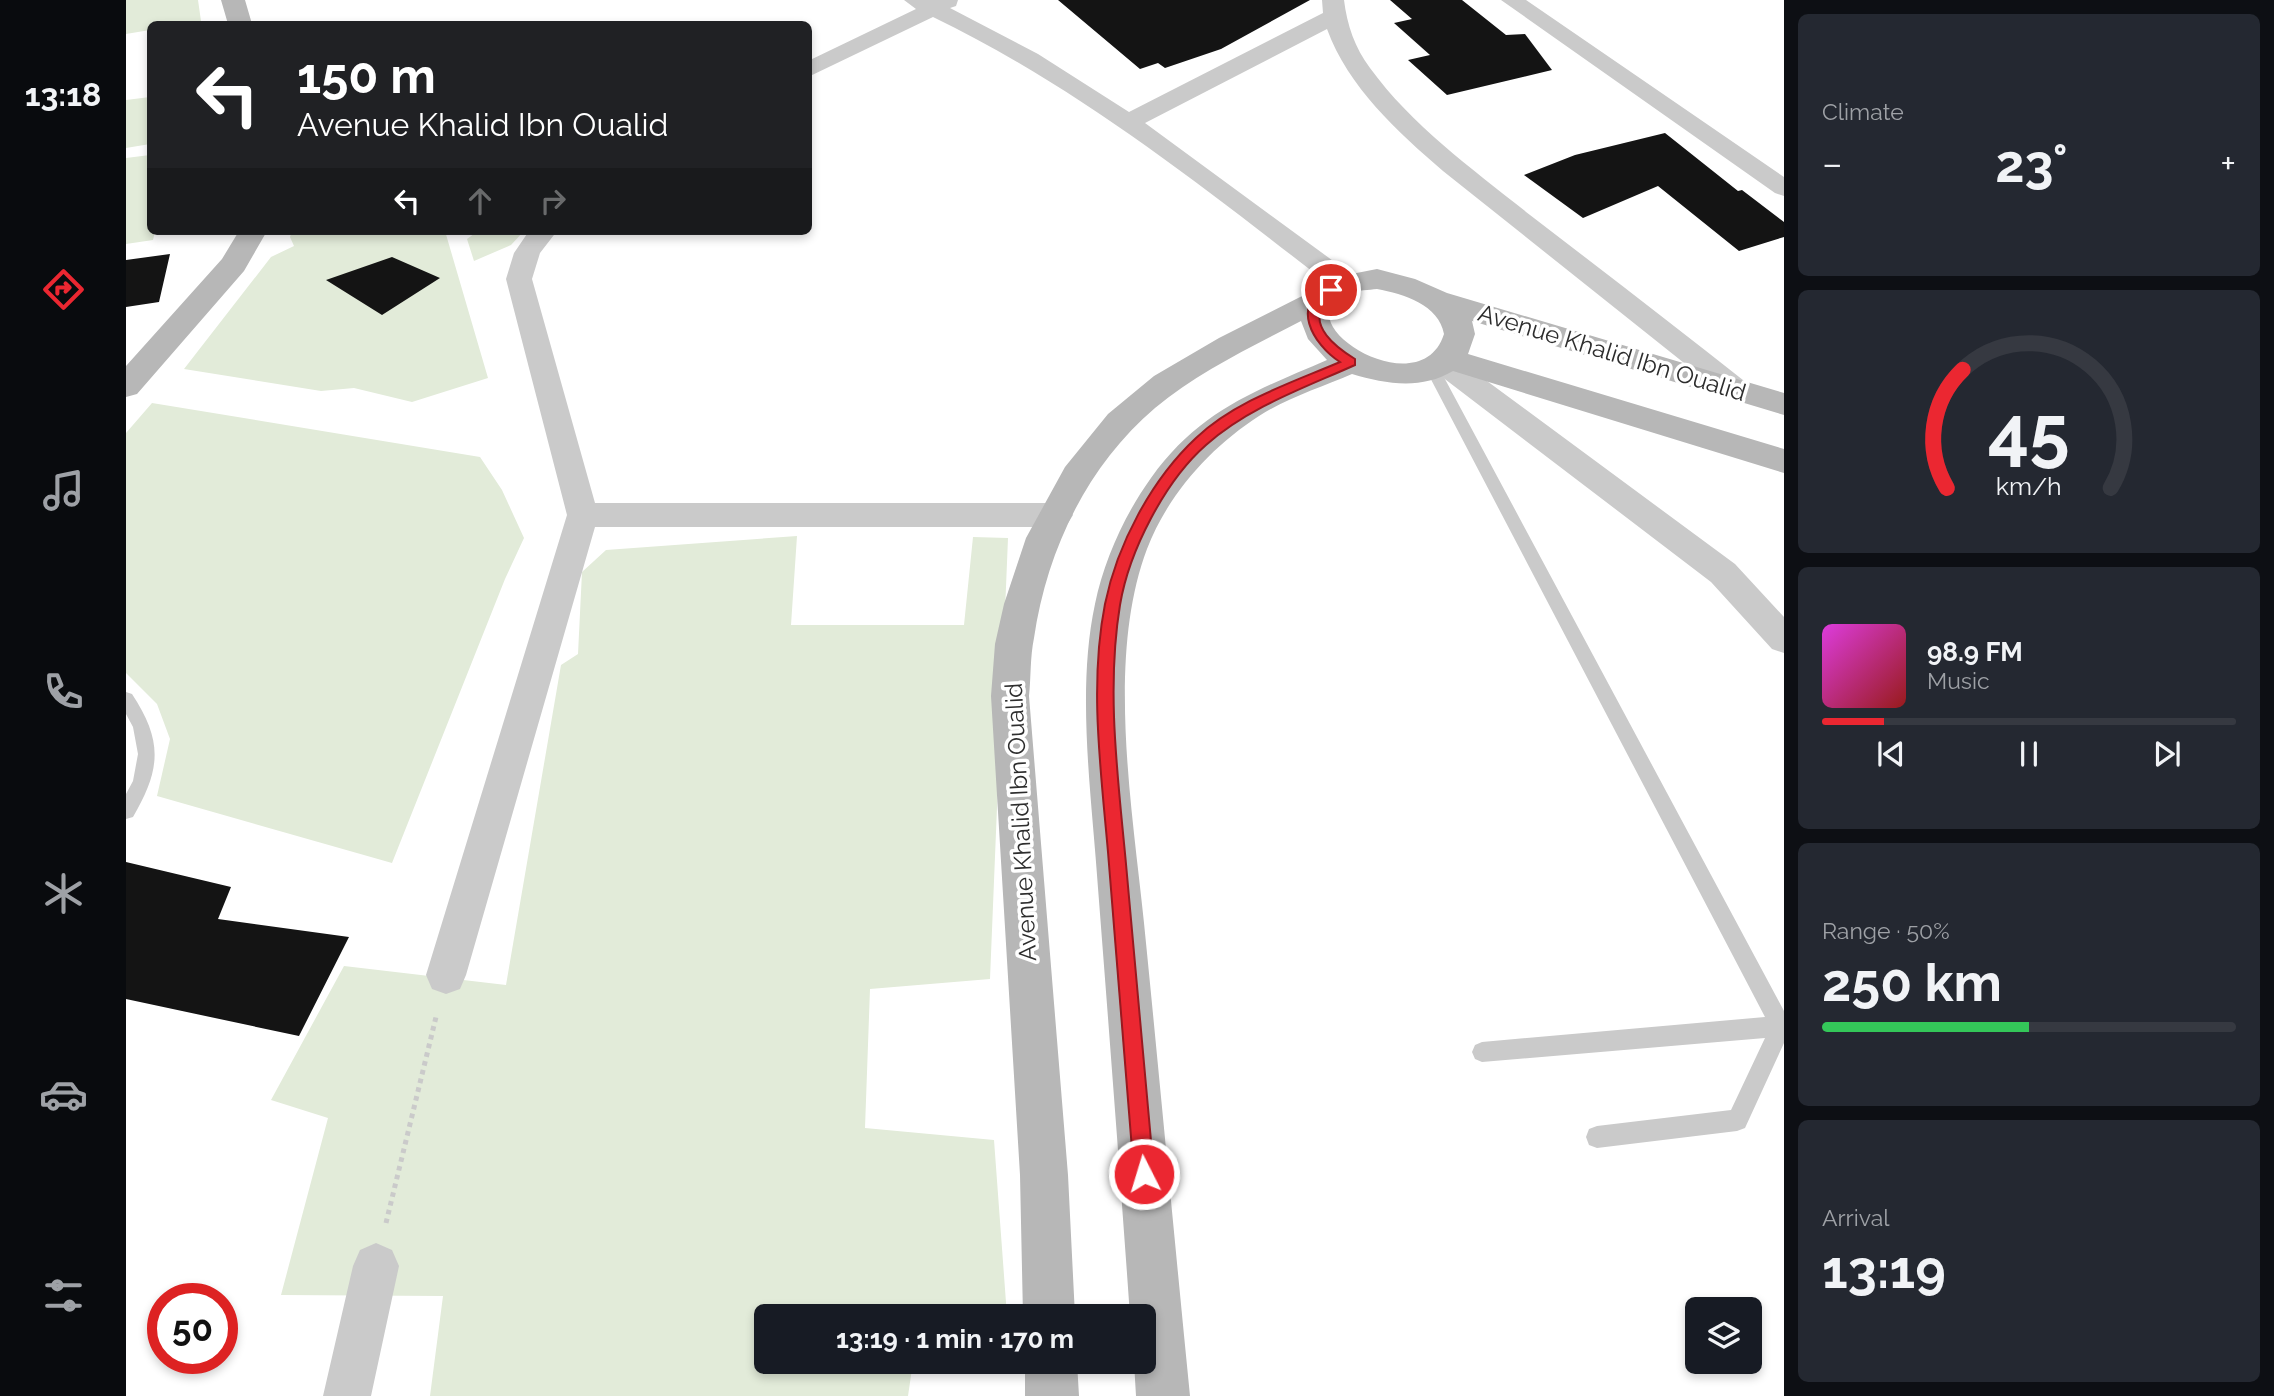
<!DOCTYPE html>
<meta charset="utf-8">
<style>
:root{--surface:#171b24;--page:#242831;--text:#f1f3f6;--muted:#9ea1a6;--line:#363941;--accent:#eb2731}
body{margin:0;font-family:Raleway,sans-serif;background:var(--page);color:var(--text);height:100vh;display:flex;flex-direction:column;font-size:26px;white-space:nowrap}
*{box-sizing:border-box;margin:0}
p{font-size:23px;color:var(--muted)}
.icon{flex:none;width:38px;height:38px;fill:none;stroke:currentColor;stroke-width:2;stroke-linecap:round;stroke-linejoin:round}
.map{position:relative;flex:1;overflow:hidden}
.panel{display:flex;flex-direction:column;gap:14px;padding:14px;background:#0d0f14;width:490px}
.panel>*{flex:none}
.hud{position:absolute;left:21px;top:21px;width:665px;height:214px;border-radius:10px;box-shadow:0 4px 10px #0003;background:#202124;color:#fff;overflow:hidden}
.controls{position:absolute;left:1559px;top:1297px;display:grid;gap:14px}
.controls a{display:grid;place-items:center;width:77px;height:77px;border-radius:10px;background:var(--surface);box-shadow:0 4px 10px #0003;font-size:35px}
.speed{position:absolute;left:21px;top:1283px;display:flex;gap:14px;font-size:35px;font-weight:700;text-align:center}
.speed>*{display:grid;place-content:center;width:91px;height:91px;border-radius:50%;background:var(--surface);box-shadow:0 4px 10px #0003;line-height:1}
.speed .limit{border:10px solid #d22;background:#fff;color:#111}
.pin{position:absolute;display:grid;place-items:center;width:60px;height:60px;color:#fff;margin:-30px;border:4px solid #fff;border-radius:50%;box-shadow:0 2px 7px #0007}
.me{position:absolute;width:77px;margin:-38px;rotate:355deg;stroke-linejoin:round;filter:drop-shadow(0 0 5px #0008)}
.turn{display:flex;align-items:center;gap:24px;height:147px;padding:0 35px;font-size:32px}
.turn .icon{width:91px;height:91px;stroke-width:2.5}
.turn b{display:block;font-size:49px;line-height:60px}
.lanes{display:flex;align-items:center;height:66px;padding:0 35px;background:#0003;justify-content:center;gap:35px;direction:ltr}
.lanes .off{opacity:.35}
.big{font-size:52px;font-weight:700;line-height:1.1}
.panel .tile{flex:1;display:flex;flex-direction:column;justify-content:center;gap:10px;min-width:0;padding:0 24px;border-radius:10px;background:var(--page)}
.panel .dial{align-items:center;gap:0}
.dial svg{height:182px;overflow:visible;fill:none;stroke:var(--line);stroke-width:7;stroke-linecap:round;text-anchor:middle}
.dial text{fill:var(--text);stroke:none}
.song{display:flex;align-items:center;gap:21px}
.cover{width:84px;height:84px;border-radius:10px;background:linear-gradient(135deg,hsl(300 70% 55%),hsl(0 70% 35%))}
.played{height:7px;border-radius:4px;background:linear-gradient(90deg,var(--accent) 15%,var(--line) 15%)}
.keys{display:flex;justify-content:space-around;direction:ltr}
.heat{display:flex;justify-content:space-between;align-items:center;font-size:38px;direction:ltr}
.charge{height:10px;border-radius:5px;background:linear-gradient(90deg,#34c759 50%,var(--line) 0)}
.trip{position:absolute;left:628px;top:1304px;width:402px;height:70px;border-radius:10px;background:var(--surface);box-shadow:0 4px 10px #0003;font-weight:700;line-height:70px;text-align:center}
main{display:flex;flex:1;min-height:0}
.menu{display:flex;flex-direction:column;width:126px;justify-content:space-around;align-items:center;background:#090b0e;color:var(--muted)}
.menu .icon{width:49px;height:49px}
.menu .current{color:var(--accent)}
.menu b{font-size:32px;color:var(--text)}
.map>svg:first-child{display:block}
.green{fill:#e2ebd9}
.building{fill:#141414}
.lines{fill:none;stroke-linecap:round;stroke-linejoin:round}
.path{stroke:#cacaca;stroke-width:5;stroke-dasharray:4.5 4.5;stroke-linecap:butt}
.lane{fill:#cacaca;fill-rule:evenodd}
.street{fill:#cacaca;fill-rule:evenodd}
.secondary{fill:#b7b7b7;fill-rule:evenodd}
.route{fill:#eb2731;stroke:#991920;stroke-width:2}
.labels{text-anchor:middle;stroke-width:7;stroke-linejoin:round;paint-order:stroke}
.street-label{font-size:24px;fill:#2d2d2d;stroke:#fff}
</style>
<main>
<nav class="menu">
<b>13:18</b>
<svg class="icon current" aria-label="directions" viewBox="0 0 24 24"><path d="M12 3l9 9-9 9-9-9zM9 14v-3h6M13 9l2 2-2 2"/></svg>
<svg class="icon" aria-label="music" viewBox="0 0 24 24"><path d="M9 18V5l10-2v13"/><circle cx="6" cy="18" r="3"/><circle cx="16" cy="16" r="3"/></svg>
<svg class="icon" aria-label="phone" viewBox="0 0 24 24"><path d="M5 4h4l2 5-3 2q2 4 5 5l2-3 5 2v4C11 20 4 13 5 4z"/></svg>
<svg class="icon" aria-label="climate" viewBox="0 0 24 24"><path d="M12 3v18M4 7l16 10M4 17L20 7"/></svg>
<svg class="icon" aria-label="car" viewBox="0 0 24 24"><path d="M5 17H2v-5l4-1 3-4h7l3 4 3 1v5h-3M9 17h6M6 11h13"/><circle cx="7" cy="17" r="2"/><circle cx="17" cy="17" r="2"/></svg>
<svg class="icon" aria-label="filters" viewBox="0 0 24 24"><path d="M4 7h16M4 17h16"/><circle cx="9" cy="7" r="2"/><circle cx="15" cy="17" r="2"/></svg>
</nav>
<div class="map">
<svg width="1658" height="1396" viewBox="0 0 1658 1396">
<rect width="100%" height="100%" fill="#fff"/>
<path class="green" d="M 0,0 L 72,0 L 75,21 L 24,24 L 24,30 L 0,34 Z
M 24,97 L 24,144 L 0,148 L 0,100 Z
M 24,155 L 24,231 L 29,231 L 27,240 L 0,244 L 0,158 Z
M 166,231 L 319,231 L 362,378 L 286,402 L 228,388 L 195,391 L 58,369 L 145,257 L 168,246 L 164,237 Z
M 352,231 L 398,231 L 385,245 L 348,261 L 341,239 Z
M 26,403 L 354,457 L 376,490 L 398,538 L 379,579 L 266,863 L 31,796 L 44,739 L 31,704 L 0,673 L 0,433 Z
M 671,536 L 665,625 L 838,625 L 847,537 L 882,538 L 864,979 L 744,989 L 739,1128 L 868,1140 L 881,1316 L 640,1316 L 640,1362 L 787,1362 L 782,1396 L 304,1396 L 317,1296 L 155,1295 L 202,1118 L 145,1100 L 218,966 L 380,985 L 435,665 L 452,654 L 456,572 L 480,550 Z"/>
<path class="building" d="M 932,0 L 1184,0 L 1095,49 L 1039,68 L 1032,63 L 1014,69 Z
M 1264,0 L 1336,0 L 1380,35 L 1399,34 L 1426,70 L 1321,95 L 1282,60 L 1304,55 L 1268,23 L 1286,19 Z
M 1539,133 L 1612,191 L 1616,190 L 1658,222 L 1658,237 L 1613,251 L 1532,186 L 1457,218 L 1398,175 L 1449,155 Z
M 44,254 L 33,302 L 0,307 L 0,260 Z
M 266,257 L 314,278 L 256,315 L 200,280 Z
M 0,862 L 105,887 L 92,919 L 223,937 L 173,1036 L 0,999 Z"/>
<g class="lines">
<path class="path" d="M 260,1223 L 310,1017"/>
<path class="lane" d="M 1306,363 L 1313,368 L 1658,1011 L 1658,1043 L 1619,1128 L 1611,1131 L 1471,1148 L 1463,1145 L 1460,1137 L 1463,1129 L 1471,1126 L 1605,1110 L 1639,1038 L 1356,1062 L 1349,1059 L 1346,1052 L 1349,1045 L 1356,1042 L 1639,1017 L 1299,368 Z
M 0,692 L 6,694 C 37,741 35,769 7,817 L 0,819 L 0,794 L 7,781 L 12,754 L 7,727 L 0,714 Z"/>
<path class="street" d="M 778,0 L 832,0 L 830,6 L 824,8 L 912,54 L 1003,112 L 1197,13 L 1196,0 L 1218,0 C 1221,25 1229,48 1244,68 C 1287,127 1348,170 1404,215 C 1477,271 1550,327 1622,384 L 1627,391 L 1622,398 L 1612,401 L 1602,398 L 1317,171 C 1272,132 1222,87 1201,29 L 1019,123 L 1229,277 L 1233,283 L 1229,289 L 1219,292 L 1209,289 C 1081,190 954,88 807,17 L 682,77 L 682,61 L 790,9 Z
M 1375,0 L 1400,0 L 1658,177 L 1658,196 L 1649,193 Z
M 403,231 L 431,231 L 414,253 L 406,279 L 469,503 L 931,503 L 942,507 L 947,515 L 942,523 L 931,527 L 469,527 L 340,975 L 334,989 L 320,994 L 306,989 L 300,975 L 441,515 L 380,279 L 388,253 Z
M 1317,353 L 1327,356 L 1609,564 L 1658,617 L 1658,653 L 1646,649 L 1585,582 L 1307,370 L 1303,363 L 1307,356 Z
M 250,1243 L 266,1250 L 273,1266 L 245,1396 L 197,1396 L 227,1266 L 234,1250 Z"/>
<path class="secondary" d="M 95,0 L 119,0 L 126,24 L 102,24 Z
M 113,231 L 141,231 L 118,271 L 11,394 L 0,397 L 0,366 L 96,259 Z
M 1251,269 L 1289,279 L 1321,293 L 1658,393 L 1658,415 L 1346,321 L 1349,334 L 1342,354 L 1658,449 L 1658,473 L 1327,371 C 1295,390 1260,384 1226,374 C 1196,387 1161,398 1133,416 C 1085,447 1042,494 1021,549 C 978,663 1009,823 1020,943 C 1035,1094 1049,1245 1064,1396 L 1010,1396 L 1008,1362 L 1018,1362 L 1018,1316 L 1004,1316 C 994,1173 983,1030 972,888 C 966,798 950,692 969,604 C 978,560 999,514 1025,478 C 1073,411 1129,391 1201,360 L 1182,339 L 1175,321 C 1125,347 1072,372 1029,408 C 961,466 921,550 908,638 C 904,657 905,677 903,696 L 942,1175 L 949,1316 L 897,1316 L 894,1175 L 865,696 L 869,644 L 878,604 L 900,538 L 939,467 L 982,414 L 1028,376 L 1093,338 L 1184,292 L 1205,278 ZM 1251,289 C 1278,294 1313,305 1318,334 C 1294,410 1150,318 1224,293 C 1232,290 1243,290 1251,289 Z
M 899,1362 L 951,1362 L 953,1396 L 899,1396 Z"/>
</g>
<path class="route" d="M 1205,286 L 1211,290 C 1207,294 1202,297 1199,302 C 1181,326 1211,348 1229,359 L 1229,365 C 1178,388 1123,407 1080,445 C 1039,481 1003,551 994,605 C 980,690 992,778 1000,864 C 1009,967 1019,1071 1028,1174 L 1025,1182 L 1018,1184 L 1011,1182 L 1008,1174 C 999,1067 990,960 982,852 C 975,771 963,685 979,604 C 991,545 1025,480 1070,438 C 1109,401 1165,383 1214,362 C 1187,345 1162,302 1205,286 Z"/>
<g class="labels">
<g class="street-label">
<text transform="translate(1486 353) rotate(17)" y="8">Avenue Khalid Ibn Oualid</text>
<text transform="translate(895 822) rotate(-93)" y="8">Avenue Khalid Ibn Oualid</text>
</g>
</g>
</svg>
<div class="controls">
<a><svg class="icon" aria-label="layers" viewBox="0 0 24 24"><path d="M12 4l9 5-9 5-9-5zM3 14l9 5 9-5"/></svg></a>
</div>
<div class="speed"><div class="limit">50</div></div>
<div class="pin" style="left:1205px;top:290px;background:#d93025"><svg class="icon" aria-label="arrive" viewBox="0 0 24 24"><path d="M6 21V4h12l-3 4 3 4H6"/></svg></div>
<svg class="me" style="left:1018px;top:1174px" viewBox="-20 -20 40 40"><circle r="17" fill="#eb2731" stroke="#fff" stroke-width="3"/><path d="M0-11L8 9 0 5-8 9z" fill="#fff"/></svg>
<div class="trip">13:19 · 1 min · 170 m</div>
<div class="hud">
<div class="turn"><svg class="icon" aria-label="left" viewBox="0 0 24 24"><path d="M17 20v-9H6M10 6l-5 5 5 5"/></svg><div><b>150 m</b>Avenue Khalid Ibn Oualid</div></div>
<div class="lanes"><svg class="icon" aria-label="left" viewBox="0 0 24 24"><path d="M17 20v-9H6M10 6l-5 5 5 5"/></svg><svg class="icon off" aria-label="ahead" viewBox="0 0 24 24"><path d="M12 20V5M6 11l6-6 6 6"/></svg><svg class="icon off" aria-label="right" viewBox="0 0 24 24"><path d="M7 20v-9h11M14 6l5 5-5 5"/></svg></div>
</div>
</div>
<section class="panel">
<div class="tile"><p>Climate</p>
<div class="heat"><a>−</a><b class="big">23°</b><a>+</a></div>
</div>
<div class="tile dial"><svg viewBox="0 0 100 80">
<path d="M14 69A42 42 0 1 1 86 69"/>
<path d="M14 69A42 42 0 0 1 21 17" stroke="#eb2731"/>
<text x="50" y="56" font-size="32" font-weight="700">45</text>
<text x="50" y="72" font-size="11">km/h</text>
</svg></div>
<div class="tile">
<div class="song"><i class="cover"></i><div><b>98.9 FM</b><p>Music</p></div></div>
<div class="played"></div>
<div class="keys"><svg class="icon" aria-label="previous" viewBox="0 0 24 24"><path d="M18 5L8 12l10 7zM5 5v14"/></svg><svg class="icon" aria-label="pause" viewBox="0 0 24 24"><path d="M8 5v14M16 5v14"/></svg><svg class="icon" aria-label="next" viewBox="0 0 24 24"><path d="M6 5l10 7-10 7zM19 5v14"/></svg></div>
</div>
<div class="tile"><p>Range · 50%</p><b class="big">250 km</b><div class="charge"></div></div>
<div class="tile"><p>Arrival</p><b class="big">13:19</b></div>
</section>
</main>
